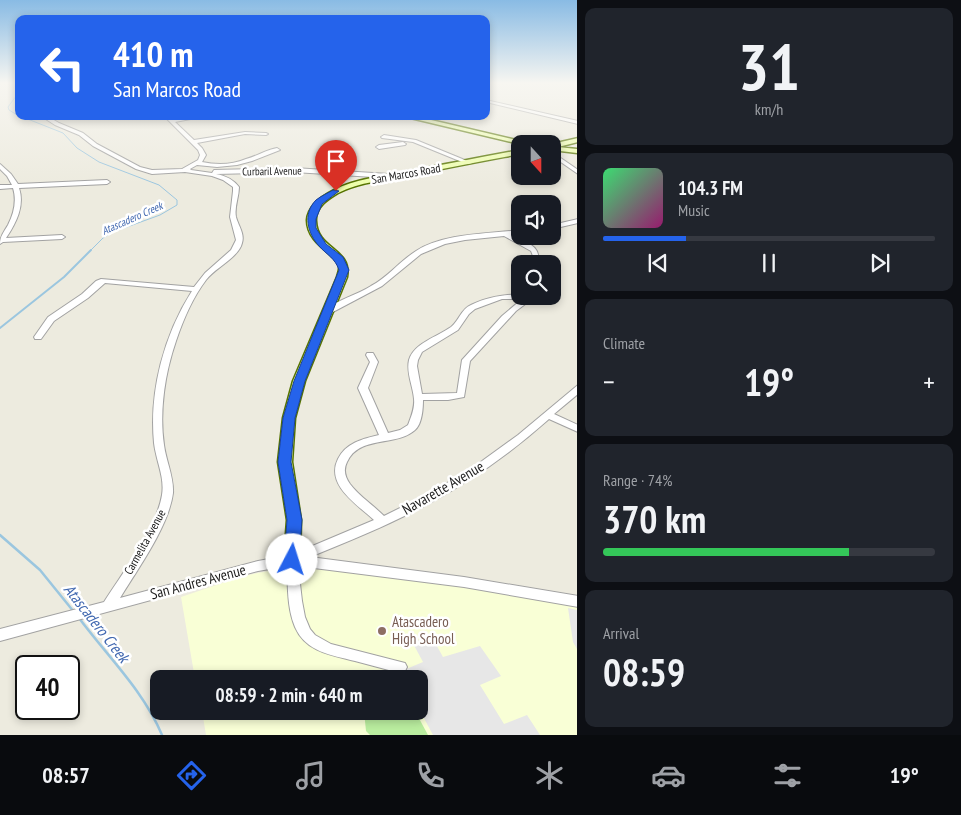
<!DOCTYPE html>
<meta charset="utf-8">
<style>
:root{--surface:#171b24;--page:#20242c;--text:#f1f3f6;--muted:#9ea1a6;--line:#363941;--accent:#2563eb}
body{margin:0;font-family:"PT Sans Narrow",sans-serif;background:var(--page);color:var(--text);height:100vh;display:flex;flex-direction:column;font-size:19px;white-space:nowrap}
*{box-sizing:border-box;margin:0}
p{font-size:16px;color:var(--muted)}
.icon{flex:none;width:28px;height:28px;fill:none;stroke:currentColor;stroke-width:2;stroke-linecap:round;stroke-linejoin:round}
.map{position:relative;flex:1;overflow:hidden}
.sheet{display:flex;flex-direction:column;gap:8px;padding:8px;background:#0d0f14;width:384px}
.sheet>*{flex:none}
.guide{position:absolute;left:15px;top:15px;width:475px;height:105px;border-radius:10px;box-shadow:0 2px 8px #0003;background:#2563eb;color:#fff;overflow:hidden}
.needle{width:32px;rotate:159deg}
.buttons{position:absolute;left:511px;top:135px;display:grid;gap:10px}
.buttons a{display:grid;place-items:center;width:50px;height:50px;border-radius:10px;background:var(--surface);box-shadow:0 2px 8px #0003;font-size:25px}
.speed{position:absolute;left:15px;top:655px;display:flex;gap:10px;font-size:25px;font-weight:700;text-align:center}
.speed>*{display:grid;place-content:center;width:65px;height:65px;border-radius:50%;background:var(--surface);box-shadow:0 2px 8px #0003;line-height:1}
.speed .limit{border:2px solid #111;border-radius:8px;background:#fff;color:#111}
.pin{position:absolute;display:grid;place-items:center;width:42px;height:42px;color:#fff;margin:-51px -21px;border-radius:50% 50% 50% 0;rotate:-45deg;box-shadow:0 0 5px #0007}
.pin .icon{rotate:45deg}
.me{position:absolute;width:55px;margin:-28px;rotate:5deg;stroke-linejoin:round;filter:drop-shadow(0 0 4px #0008)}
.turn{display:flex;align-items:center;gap:18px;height:105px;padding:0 15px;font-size:22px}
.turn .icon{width:65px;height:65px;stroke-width:2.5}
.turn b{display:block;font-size:35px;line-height:42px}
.big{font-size:38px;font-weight:600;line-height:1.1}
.sheet .tile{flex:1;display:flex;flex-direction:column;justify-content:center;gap:8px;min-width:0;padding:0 18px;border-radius:10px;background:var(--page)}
.sheet .dial{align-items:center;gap:0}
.dial b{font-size:65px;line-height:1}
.song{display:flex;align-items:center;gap:15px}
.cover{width:60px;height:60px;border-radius:8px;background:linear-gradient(135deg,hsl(140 70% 55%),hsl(320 70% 35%))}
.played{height:5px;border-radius:2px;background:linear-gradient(90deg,var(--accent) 25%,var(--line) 25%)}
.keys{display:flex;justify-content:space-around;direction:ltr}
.heat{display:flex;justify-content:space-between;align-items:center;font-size:28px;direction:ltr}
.charge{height:8px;border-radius:4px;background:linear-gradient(90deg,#34c759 74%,var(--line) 0)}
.trip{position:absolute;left:150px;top:670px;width:278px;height:50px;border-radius:10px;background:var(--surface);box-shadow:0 2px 8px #0003;font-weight:600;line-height:50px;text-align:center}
.tabs{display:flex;height:80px;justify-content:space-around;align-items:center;background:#090b0e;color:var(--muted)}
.tabs .icon{width:35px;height:35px}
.tabs .current{color:var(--accent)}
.tabs b{font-size:22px;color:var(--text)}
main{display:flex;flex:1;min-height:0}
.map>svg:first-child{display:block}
.education{fill:#f9ffd6}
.grass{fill:#baed9f}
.parking{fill:#e7e7e7}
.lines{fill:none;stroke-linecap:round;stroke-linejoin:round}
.stream-far2{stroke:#9bc6df;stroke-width:1}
.stream-far1{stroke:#9bc6df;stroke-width:2}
.stream{stroke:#9bc6df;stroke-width:2.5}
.street-casing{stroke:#a2a2a2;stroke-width:2}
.secondary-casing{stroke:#567300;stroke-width:3}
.street{fill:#fff;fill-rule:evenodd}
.secondary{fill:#eefeac;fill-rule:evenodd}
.route{fill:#2563eb;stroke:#184099}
.education-dot{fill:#8d6e63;stroke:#fff;stroke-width:2}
.labels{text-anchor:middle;stroke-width:5;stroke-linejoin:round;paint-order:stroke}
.far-street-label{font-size:11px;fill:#1b1b1b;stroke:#fff}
.far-water-label{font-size:11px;font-style:italic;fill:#4168b0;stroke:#fff}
.street-label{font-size:12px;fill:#1b1b1b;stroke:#fff}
.near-street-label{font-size:15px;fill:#1b1b1b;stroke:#fff}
.near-education-label{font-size:15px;fill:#785e54;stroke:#fff;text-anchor:start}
.near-water-label{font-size:16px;font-style:italic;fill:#4168b0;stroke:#fff}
</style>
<main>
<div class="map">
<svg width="578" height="735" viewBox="0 0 578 735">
<rect width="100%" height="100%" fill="#edebdf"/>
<path class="education" d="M 334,569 L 466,586 L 577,607 L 577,735 L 206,735 L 202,711 L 419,711 L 419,679 L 195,679 L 181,597 L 243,576 L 274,570 Z"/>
<path class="grass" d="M 364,711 L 415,711 L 428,735 L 370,735 L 366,731 Z"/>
<path class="parking" d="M 568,608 L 577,610 L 577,649 L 573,642 Z
M 415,634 L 421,644 L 433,639 L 443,657 L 480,646 L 501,676 L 480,685 L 504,724 L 527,715 L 540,735 L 433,735 L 419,709 L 419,679 L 402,679 L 399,672 L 423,662 L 409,636 Z"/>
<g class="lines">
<path class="stream-far2" d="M 19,92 L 8,107 L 9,110 L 19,116
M 20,116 L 63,133 L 77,148 L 99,162 L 159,185 L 177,200 L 177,205 L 160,215 L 113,232 L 103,238 L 90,251"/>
<path class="stream-far1" d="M 0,328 L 64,277 L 91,250"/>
<path class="stream" d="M 0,535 L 40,570 L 74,612
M 79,618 C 108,657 143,690 162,735"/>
<g class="street-casing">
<path id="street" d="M 486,100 L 578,121 L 578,124 L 486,102 Z
M 41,116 L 47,116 L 59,123 L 83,133 L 97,144 L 140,167 L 152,170 L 182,169 L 198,160 L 200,155 L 198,150 L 164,116 L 169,116 L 172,119 L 193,116 L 206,116 L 175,122 L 194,140 L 245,132 L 266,133 L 268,134 L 266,135 L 245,134 L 197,143 L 202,148 L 206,155 L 202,162 C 216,165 232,165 246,159 C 257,156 266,150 277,148 L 280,150 L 252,161 L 237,165 L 217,167 L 197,165 L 190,169 L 191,170 L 212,173 L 214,170 L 294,168 L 389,174 L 392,176 L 389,178 L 294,172 L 216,174 C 226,176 233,179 239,187 C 239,197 234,207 236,217 C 238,225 245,234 242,243 C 239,257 215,268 206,280 C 193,297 183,320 176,341 C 165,373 159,411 164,445 C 166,461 174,477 173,493 C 169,526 137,570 120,598 L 258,561 L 291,555 L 374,520 C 358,505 325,485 338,459 C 346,443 362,439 379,435 L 358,388 L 370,362 L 366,355 L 367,353 L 373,353 L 378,362 L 368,388 L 388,433 L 400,430 L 408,425 C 411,417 415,408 414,399 C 413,386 406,373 409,360 C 414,343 437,337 451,327 C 459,321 461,309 471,305 C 487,297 502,295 520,294 L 520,296 L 536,296 L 516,311 L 470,361 L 464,397 L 448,400 L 423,400 C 423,408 422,424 415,430 C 396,447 359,435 347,462 C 343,470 345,477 350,484 C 359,496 373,505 384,516 L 436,490 L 482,461 L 518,435 L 578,385 L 578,394 L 554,414 L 578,425 L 578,432 L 549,419 C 523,442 496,463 467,481 C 418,513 364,535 310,557 L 464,577 L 578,596 L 578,607 L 464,587 L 298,566 L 302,601 L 305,617 L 310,629 L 315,635 L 331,644 L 405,663 L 407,667 L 405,671 L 400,673 C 385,669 370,665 355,661 C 331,655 306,652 295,627 C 287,608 288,586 287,566 L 258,571 L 0,641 L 0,629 L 104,602 C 123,572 156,530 162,495 C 165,477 156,461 154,443 C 149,391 164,335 192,291 L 105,283 L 88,298 L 54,321 L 41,339 L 35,339 L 34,337 L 48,317 L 82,294 L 96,281 L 101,279 L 194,287 L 205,273 L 231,250 L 236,240 L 230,217 L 233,191 L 233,187 L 223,180 L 212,176 L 185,172 L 152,174 L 136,169 L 93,146 L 79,135 L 55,125 ZM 502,299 L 522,299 L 502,316 L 462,360 L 457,393 L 422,394 L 417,366 L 418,360 L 422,352 L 458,330 L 469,314 L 475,309 Z
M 384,135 L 416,140 L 472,163 L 467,164 L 413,142 L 382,138 L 381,137 Z
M 403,142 L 406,144 L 405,145 L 379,149 L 376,147 L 379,145 Z
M 552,152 L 578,170 L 578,174 L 552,156 Z
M 0,164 L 11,174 L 18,184 L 107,180 L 110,182 L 107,184 L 19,188 C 25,206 16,223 6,238 L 62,235 L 65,237 L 62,239 L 3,242 L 0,244 C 0,236 4,232 8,225 C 14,213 17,201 13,188 L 0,189 L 0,185 L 12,185 L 7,176 L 0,169 Z
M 578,219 L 578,223 L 552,229 L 552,225 Z
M 520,230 L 520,234 L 512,235 C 526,243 542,245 538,264 L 531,264 L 533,256 L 531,251 L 504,236 L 465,240 L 445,244 L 421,254 L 382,286 L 331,313 L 328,313 L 324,311 C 336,300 357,295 371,286 C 388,277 400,261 416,251 C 444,233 488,234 520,230 Z"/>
</g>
<g class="secondary-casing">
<path id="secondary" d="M 402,116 L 414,116 L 533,144 L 520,144 Z
M 578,138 L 578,142 L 558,147 L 578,149 L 578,153 L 552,150 L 552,144 Z
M 520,150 L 520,154 C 483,161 445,168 408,176 C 385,180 360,182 338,193 C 328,199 315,207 316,221 C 317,250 352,248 347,277 L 305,381 L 295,418 L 292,462 L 301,520 L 300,560 L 297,564 L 292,566 L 287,564 L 284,560 L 287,520 L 278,462 L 283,418 L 293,381 L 337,277 C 338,273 340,269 339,266 C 337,254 307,245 307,220 C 308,206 322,196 334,190 C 355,179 380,177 404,172 C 442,165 481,157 520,150 Z"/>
</g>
<use href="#street" class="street"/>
<use href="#secondary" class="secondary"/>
</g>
<linearGradient id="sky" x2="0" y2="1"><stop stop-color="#89bbe4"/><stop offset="0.45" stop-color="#f7f6f1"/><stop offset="1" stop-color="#f7f6f1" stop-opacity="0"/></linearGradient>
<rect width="578" height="184" fill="url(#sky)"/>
<path class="route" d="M 333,190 L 339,191 L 322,204 L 316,219 L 316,228 L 326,244 L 343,257 L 349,270 L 305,381 L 295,418 L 291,462 L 302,520 L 299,560 L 297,564 L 292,566 L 286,564 L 284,560 L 287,520 L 278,462 L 283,418 L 294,381 L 339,270 C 335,258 327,255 319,246 C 308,234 302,214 316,200 C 321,196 328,193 333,190 Z"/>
<circle class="education-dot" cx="382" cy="631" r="5"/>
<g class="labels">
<g class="far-street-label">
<text transform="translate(272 171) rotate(-1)" y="4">Curbaril Avenue</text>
</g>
<g class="far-water-label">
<text transform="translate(132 218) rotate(-24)" y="4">Atascadero Creek</text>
</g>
<g class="street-label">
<text transform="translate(406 174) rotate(-10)" y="4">San Marcos Road</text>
<text transform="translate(145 542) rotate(-61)" y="4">Carmelita Avenue</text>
</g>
<g class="near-street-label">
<text transform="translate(443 488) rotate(-30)" y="5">Navarette Avenue</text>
<text transform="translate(198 582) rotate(-15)" y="5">San Andres Avenue</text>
</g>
<g class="near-education-label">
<text x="392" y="627">Atascadero<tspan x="392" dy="17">High School</tspan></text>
</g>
<g class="near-water-label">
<text transform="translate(97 623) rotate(52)" y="6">Atascadero Creek</text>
</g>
</g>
</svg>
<div class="buttons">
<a><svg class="needle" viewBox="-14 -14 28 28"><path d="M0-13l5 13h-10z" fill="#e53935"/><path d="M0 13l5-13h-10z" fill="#9ea1a6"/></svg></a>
<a><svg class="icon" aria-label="sound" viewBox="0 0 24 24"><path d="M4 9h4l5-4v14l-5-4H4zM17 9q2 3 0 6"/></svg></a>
<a><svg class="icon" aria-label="search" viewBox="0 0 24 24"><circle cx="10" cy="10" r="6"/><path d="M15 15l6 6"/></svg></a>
</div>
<div class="speed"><div class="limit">40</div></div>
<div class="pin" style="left:336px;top:191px;background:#d93025"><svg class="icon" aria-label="arrive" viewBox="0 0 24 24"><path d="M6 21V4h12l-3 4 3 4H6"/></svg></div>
<svg class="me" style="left:292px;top:560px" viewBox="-20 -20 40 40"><circle r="19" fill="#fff"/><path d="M0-13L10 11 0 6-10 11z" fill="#2563eb"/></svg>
<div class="trip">08:59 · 2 min · 640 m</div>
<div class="guide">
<div class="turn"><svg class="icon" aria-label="left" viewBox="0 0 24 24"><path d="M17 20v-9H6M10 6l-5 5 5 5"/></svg><div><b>410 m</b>San Marcos Road</div></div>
</div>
</div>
<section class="sheet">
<div class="tile dial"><b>31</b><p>km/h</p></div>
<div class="tile">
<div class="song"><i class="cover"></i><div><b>104.3 FM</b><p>Music</p></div></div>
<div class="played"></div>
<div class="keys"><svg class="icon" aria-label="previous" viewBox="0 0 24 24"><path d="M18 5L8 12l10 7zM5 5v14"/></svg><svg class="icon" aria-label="pause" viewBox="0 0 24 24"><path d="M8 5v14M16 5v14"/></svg><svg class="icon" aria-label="next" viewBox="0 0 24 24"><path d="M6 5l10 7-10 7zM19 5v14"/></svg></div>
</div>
<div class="tile"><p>Climate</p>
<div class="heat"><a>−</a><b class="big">19°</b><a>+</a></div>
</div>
<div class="tile"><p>Range · 74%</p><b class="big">370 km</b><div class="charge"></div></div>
<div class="tile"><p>Arrival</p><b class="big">08:59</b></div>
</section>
</main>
<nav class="tabs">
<b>08:57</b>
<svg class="icon current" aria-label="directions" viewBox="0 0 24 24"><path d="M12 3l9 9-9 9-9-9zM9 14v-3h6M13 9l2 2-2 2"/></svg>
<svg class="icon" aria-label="music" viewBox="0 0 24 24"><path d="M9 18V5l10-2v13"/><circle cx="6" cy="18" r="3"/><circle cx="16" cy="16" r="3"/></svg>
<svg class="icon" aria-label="phone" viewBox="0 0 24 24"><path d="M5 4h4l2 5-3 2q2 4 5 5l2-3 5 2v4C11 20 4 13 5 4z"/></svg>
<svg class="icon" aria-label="climate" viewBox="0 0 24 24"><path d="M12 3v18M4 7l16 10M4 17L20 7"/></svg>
<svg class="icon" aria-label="car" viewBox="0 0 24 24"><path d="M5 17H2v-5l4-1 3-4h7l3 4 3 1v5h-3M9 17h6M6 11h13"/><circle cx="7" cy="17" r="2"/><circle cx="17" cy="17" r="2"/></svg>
<svg class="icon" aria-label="filters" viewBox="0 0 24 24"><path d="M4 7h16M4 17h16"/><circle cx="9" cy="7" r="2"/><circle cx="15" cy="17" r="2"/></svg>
<b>19°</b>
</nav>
